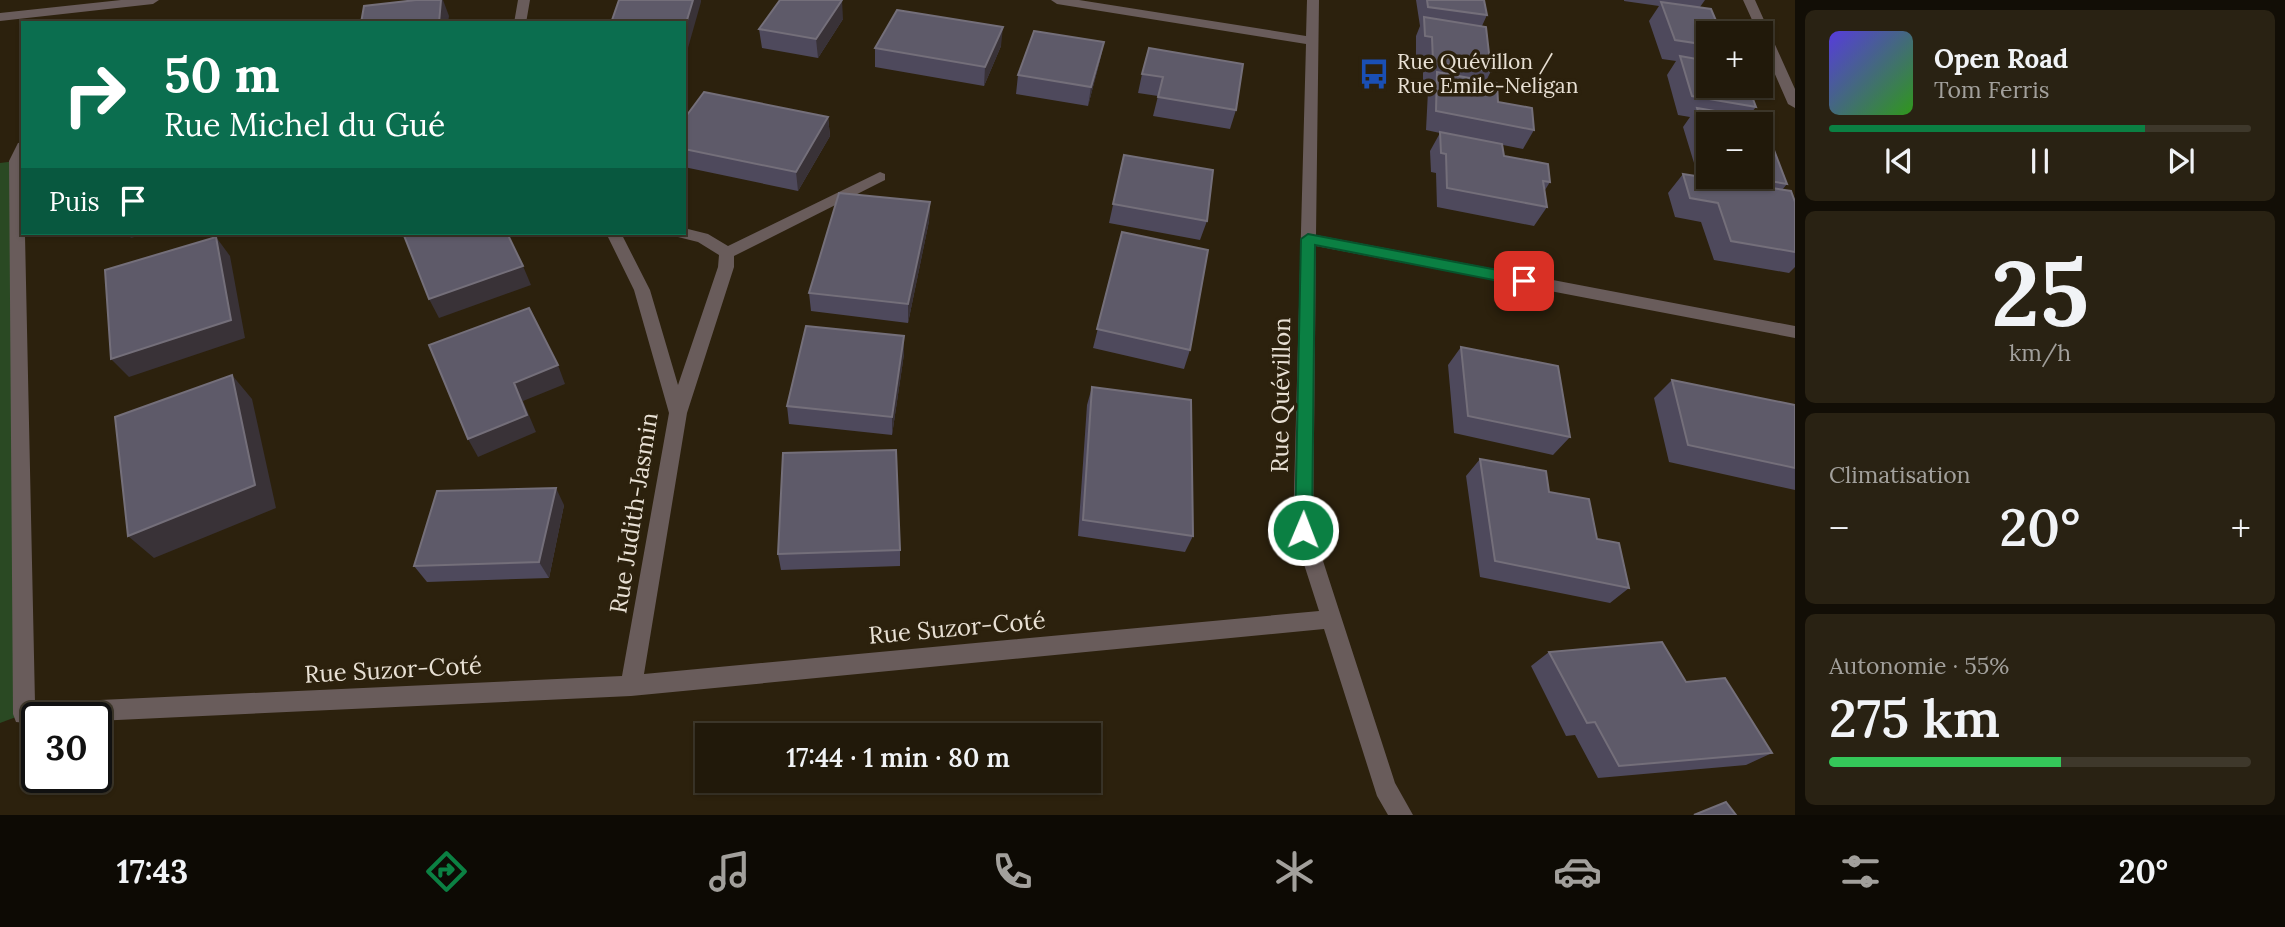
<!DOCTYPE html>
<html lang="fr">
<meta charset="utf-8">
<style>
:root{--surface:#21190a;--page:#292213;--text:#f1f3f6;--muted:#a2a09c;--line:#3e382b;--accent:#0b8043}
body{margin:0;font-family:Lora,serif;background:var(--page);color:var(--text);height:100vh;display:flex;flex-direction:column;font-size:26px;white-space:nowrap}
*{box-sizing:border-box;margin:0}
p{font-size:23px;color:var(--muted)}
.icon{flex:none;width:38px;height:38px;fill:none;stroke:currentColor;stroke-width:2;stroke-linecap:round;stroke-linejoin:round}
.map{position:relative;flex:1;overflow:hidden}
.side{display:flex;flex-direction:column;gap:10px;padding:10px;background:#120e06;width:490px}
.side>*{flex:none}
.banner{position:absolute;left:21px;top:21px;width:665px;height:214px;border-radius:0px;box-shadow:0 2px 5px #0004,0 0 0 2px var(--line);background:#0b6e4f;color:#fff;overflow:hidden}
.fabs{position:absolute;left:1696px;top:21px;display:grid;gap:14px}
.fabs a{display:grid;place-items:center;width:77px;height:77px;border-radius:0px;background:var(--surface);box-shadow:0 2px 5px #0004,0 0 0 2px var(--line);font-size:35px}
.speed{position:absolute;left:21px;top:702px;display:flex;gap:14px;font-size:35px;font-weight:700;text-align:center}
.speed>*{display:grid;place-content:center;width:91px;height:91px;border-radius:50%;background:var(--surface);box-shadow:0 2px 5px #0004,0 0 0 2px var(--line);line-height:1}
.speed .limit{border:4px solid #111;border-radius:10px;background:#fff;color:#111}
.pin{position:absolute;display:grid;place-items:center;width:60px;height:60px;color:#fff;margin:-30px;border-radius:14px;box-shadow:0 4px 10px #0006}
.me{position:absolute;width:77px;margin:-38px;rotate:1deg;stroke-linejoin:round;filter:drop-shadow(0 0 5px #0008)}
.turn{display:flex;align-items:center;gap:24px;height:147px;padding:0 28px;font-size:32px}
.turn .icon{width:91px;height:91px;stroke-width:2.5}
.turn b{display:block;font-size:49px;line-height:60px}
.then{display:flex;align-items:center;height:66px;padding:0 28px;background:#0003;gap:14px;font-size:26px}
.big{font-size:52px;font-weight:600;line-height:1.1}
.side .widget{flex:1;display:flex;flex-direction:column;justify-content:center;gap:10px;min-width:0;padding:0 24px;border-radius:10px;background:var(--page)}
.side .dial{align-items:center;gap:0}
.dial b{font-size:91px;line-height:1}
.song{display:flex;align-items:center;gap:21px}
.cover{width:84px;height:84px;border-radius:10px;background:linear-gradient(135deg,hsl(250 70% 55%),hsl(110 70% 35%))}
.played{height:7px;border-radius:4px;background:linear-gradient(90deg,var(--accent) 75%,var(--line) 75%)}
.keys{display:flex;justify-content:space-around;direction:ltr}
.heat{display:flex;justify-content:space-between;align-items:center;font-size:38px;direction:ltr}
.charge{height:10px;border-radius:5px;background:linear-gradient(90deg,#34c759 55%,var(--line) 0)}
.trip{position:absolute;left:695px;top:723px;width:406px;height:70px;border-radius:0px;background:var(--surface);box-shadow:0 2px 5px #0004,0 0 0 2px var(--line);font-weight:600;line-height:70px;text-align:center}
.dock{display:flex;height:112px;justify-content:space-around;align-items:center;background:#0d0a04;color:var(--muted)}
.dock .icon{width:49px;height:49px}
.dock .selected{color:var(--accent)}
.dock b{font-size:32px;color:var(--text)}
main{display:flex;flex:1;min-height:0}
.map>svg:first-child{display:block}
.green{fill:#2a4923}
.lines{fill:none;stroke-linecap:round;stroke-linejoin:round}
.minor{fill:#695c5b;fill-rule:evenodd}
.wall{fill:#4e495c;fill-rule:evenodd}
.shaded-wall{fill:#393237}
.building{fill:#5e5a69;stroke:#746f7a;stroke-width:2}
.route{fill:#0b8043;stroke:#07532c;stroke-width:2}
.labels{text-anchor:middle;stroke-width:7;stroke-linejoin:round;paint-order:stroke}
.far-poi-label{font-size:21px;fill:#e8e0d4;stroke:#2c210d;text-anchor:start}
.street-label{font-size:24px;fill:#e8e0d4;stroke:#2c210d}
</style>
<main>
<div class="map">
<svg width="1795" height="815" viewBox="0 0 1795 815">
<rect width="100%" height="100%" fill="#2c210d"/>
<path class="green" d="M 16,161 L 24,714 L 0,723 L 0,163 Z"/>
<g class="lines">
<path class="minor" d="M 121,0 L 159,0 L 153,4 L 0,21 L 0,13 Z
M 518,0 L 530,0 L 526,23 L 514,23 Z
M 1051,0 L 1079,0 L 1306,36 L 1307,0 L 1319,0 L 1316,235 L 1795,326 L 1795,338 L 1316,246 L 1313,530 L 1395,783 L 1413,815 L 1388,815 L 1377,796 L 1324,629 L 631,696 L 96,721 L 96,718 L 37,718 L 37,724 L 16,722 L 13,714 L 9,161 L 18,143 L 23,142 L 35,703 L 622,676 L 669,413 L 634,290 L 606,233 L 621,233 L 650,290 L 678,385 L 718,267 L 719,255 L 698,242 L 678,237 L 676,233 L 684,233 L 684,228 L 708,234 L 728,246 L 880,172 L 885,174 L 885,180 L 734,256 L 734,267 L 687,413 L 644,674 L 1319,611 L 1293,530 L 1306,44 L 1057,4 Z
M 1743,0 L 1755,0 L 1795,89 L 1795,108 L 1788,104 L 1760,40 L 1760,33 L 1758,33 Z"/>
</g>
<path class="wall" d="M 1416,0 L 1484,0 L 1487,15 L 1482,26 L 1491,71 L 1486,81 L 1498,102 L 1534,130 L 1523,149 L 1503,145 L 1504,156 L 1550,182 L 1545,190 L 1547,207 L 1534,226 L 1437,207 L 1436,173 L 1431,172 L 1430,151 L 1440,133 L 1426,130 L 1428,91 L 1432,82 L 1423,81 L 1423,56 L 1416,55 L 1416,36 L 1420,26 Z
M 1624,0 L 1705,0 L 1700,7 L 1708,33 L 1708,86 L 1756,107 L 1748,117 L 1787,184 L 1782,190 L 1795,202 L 1795,267 L 1789,273 L 1714,260 L 1701,222 L 1675,217 L 1668,193 L 1683,174 L 1698,176 L 1683,127 L 1690,117 L 1678,115 L 1667,75 L 1676,61 L 1662,59 L 1649,21 L 1659,6 L 1624,1 ZM 1708,124 L 1760,177 L 1708,177 Z
M 843,19 L 818,58 L 762,48 L 759,29 Z
M 1104,42 L 1100,60 L 1088,106 L 1016,94 L 1018,75 Z
M 1001,46 L 984,86 L 875,67 L 875,48 Z
M 1243,64 L 1236,110 L 1230,129 L 1153,116 L 1158,96 L 1138,93 L 1142,74 Z
M 828,117 L 830,136 L 798,191 L 684,167 L 684,119 Z
M 1124,155 L 1207,221 L 1200,240 L 1109,223 Z
M 930,202 L 929,221 L 908,323 L 811,311 L 809,293 Z
M 1122,232 L 1190,350 L 1184,369 L 1093,348 Z
M 904,336 L 904,354 L 892,435 L 789,424 L 787,406 Z
M 1461,347 L 1570,437 L 1553,455 L 1454,433 L 1448,365 Z
M 1672,380 L 1795,405 L 1795,490 L 1669,462 L 1654,398 Z
M 1092,387 L 1193,536 L 1185,552 L 1078,536 L 1087,405 Z
M 1480,459 L 1549,492 L 1597,539 L 1629,588 L 1610,603 L 1480,577 L 1466,476 Z
M 564,505 L 549,578 L 427,582 L 414,566 Z
M 900,550 L 900,566 L 781,570 L 778,554 Z
M 1549,652 L 1686,682 L 1772,753 L 1746,765 L 1598,778 L 1575,735 L 1566,736 L 1531,666 Z"/>
<path class="shaded-wall" d="M 441,0 L 443,0 L 449,16 L 448,23 L 439,23 Z
M 693,0 L 701,0 L 701,2 L 684,62 L 684,30 Z
M 842,0 L 843,19 L 818,58 L 816,39 Z
M 1003,27 L 1001,46 L 984,86 L 985,67 Z
M 1104,42 L 1100,60 L 1088,106 L 1091,87 Z
M 828,117 L 830,136 L 798,191 L 796,172 Z
M 930,202 L 929,221 L 908,323 L 908,304 Z
M 127,233 L 148,233 L 131,238 Z
M 216,237 L 230,256 L 245,338 L 129,377 L 111,359 Z
M 523,266 L 531,285 L 439,318 L 429,299 Z
M 904,336 L 904,354 L 892,435 L 892,417 Z
M 558,365 L 565,384 L 523,401 L 536,432 L 478,457 L 468,439 L 514,383 Z
M 232,375 L 252,399 L 276,508 L 154,558 L 128,536 Z
M 556,488 L 564,505 L 549,578 L 539,562 Z"/>
<path class="building" d="M 416,0 L 441,0 L 439,23 L 361,23 L 364,6 Z
M 619,0 L 693,0 L 684,30 L 684,23 L 611,23 Z
M 780,0 L 842,0 L 816,39 L 759,29 Z
M 1427,0 L 1484,0 L 1487,15 L 1428,7 Z
M 1661,2 L 1711,9 L 1717,23 L 1726,24 L 1730,33 L 1708,33 L 1708,45 L 1675,40 Z
M 897,10 L 1003,27 L 985,67 L 875,48 Z
M 1424,17 L 1486,27 L 1491,71 L 1433,62 L 1432,37 L 1425,36 Z
M 1034,31 L 1104,42 L 1091,87 L 1018,75 Z
M 1149,48 L 1243,64 L 1236,110 L 1158,97 L 1163,77 L 1142,74 Z
M 1680,56 L 1708,61 L 1708,86 L 1748,86 L 1756,107 L 1692,96 Z
M 1437,72 L 1497,83 L 1498,102 L 1532,108 L 1534,130 L 1436,111 Z
M 704,92 L 828,117 L 796,172 L 684,149 L 684,119 Z
M 1697,108 L 1762,119 L 1787,184 L 1746,177 L 1760,177 L 1760,124 L 1708,124 L 1708,142 Z
M 1440,132 L 1502,144 L 1504,156 L 1548,164 L 1550,182 L 1543,181 L 1547,207 L 1447,188 L 1446,154 L 1441,153 Z
M 1124,155 L 1213,170 L 1207,221 L 1113,204 Z
M 1683,174 L 1791,191 L 1795,202 L 1795,252 L 1731,241 L 1718,203 L 1690,198 Z
M 839,193 L 930,202 L 908,304 L 809,293 Z
M 1122,232 L 1208,250 L 1190,350 L 1097,329 Z
M 403,233 L 507,233 L 523,266 L 429,299 Z
M 216,237 L 231,320 L 111,359 L 105,270 Z
M 529,308 L 558,365 L 514,383 L 527,415 L 468,439 L 429,345 Z
M 806,326 L 904,336 L 892,417 L 787,406 Z
M 1461,347 L 1558,366 L 1570,437 L 1468,416 Z
M 232,375 L 255,485 L 128,536 L 115,417 Z
M 1672,380 L 1795,405 L 1795,468 L 1688,445 Z
M 1092,387 L 1191,400 L 1193,536 L 1083,520 Z
M 896,450 L 900,550 L 778,554 L 783,453 Z
M 1480,459 L 1546,471 L 1549,492 L 1589,499 L 1597,539 L 1619,543 L 1629,588 L 1495,561 Z
M 556,488 L 539,562 L 414,566 L 437,491 Z
M 1662,642 L 1686,682 L 1725,678 L 1772,753 L 1619,766 L 1595,722 L 1587,723 L 1549,652 Z
M 1726,802 L 1736,815 L 1694,815 Z"/>
<path class="route" d="M 1308,234 L 1524,275 L 1532,281 L 1524,286 L 1315,245 L 1312,530 L 1303,538 L 1295,530 L 1301,239 Z"/>
<defs>
<g id="bus-bare" transform="scale(2.415)"><path d="M-5-6H5V4H4V6H2V4H-2V6H-4V4H-5ZM-3.5-4V0h7V-4ZM-3.5 1.2v1.5H-2V1.2ZM2 1.2v1.5H3.5V1.2Z" fill="#1a4fb4" stroke="#2c210d" stroke-width="2.5" paint-order="stroke"/></g>
</defs>
<g fill-rule="evenodd">
<use href="#bus-bare" x="1374" y="74"/>
</g>
<g class="labels">
<g class="far-poi-label">
<text x="1397" y="69">Rue Quévillon /<tspan x="1397" dy="24">Rue Emile-Neligan</tspan></text>
</g>
<g class="street-label">
<text transform="translate(1281 395) rotate(-89)" y="8">Rue Quévillon</text>
<text transform="translate(634 513) rotate(-81)" y="8">Rue Judith-Jasmin</text>
<text transform="translate(957 628) rotate(-5)" y="8">Rue Suzor-Coté</text>
<text transform="translate(393 670) rotate(-3)" y="8">Rue Suzor-Coté</text>
</g>
</g>
</svg>
<div class="fabs">
<a>+</a>
<a>−</a>
</div>
<div class="speed"><div class="limit">30</div></div>
<div class="pin" style="left:1524px;top:281px;background:#d93025"><svg class="icon" aria-label="arrive" viewBox="0 0 24 24"><path d="M6 21V4h12l-3 4 3 4H6"/></svg></div>
<svg class="me" style="left:1303px;top:530px" viewBox="-20 -20 40 40"><circle r="17" fill="#0b8043" stroke="#fff" stroke-width="3"/><path d="M0-11L8 9 0 5-8 9z" fill="#fff"/></svg>
<div class="trip">17:44 · 1 min · 80 m</div>
<div class="banner">
<div class="turn"><svg class="icon" aria-label="right" viewBox="0 0 24 24"><path d="M7 20v-9h11M14 6l5 5-5 5"/></svg><div><b>50 m</b>Rue Michel du Gué</div></div>
<div class="then">Puis<svg class="icon" aria-label="arrive" viewBox="0 0 24 24"><path d="M6 21V4h12l-3 4 3 4H6"/></svg></div>
</div>
</div>
<section class="side">
<div class="widget">
<div class="song"><i class="cover"></i><div><b>Open Road</b><p>Tom Ferris</p></div></div>
<div class="played"></div>
<div class="keys"><svg class="icon" aria-label="previous" viewBox="0 0 24 24"><path d="M18 5L8 12l10 7zM5 5v14"/></svg><svg class="icon" aria-label="pause" viewBox="0 0 24 24"><path d="M8 5v14M16 5v14"/></svg><svg class="icon" aria-label="next" viewBox="0 0 24 24"><path d="M6 5l10 7-10 7zM19 5v14"/></svg></div>
</div>
<div class="widget dial"><b>25</b><p>km/h</p></div>
<div class="widget"><p>Climatisation</p>
<div class="heat"><a>−</a><b class="big">20°</b><a>+</a></div>
</div>
<div class="widget"><p>Autonomie · 55%</p><b class="big">275 km</b><div class="charge"></div></div>
</section>
</main>
<nav class="dock">
<b>17:43</b>
<svg class="icon selected" aria-label="directions" viewBox="0 0 24 24"><path d="M12 3l9 9-9 9-9-9zM9 14v-3h6M13 9l2 2-2 2"/></svg>
<svg class="icon" aria-label="music" viewBox="0 0 24 24"><path d="M9 18V5l10-2v13"/><circle cx="6" cy="18" r="3"/><circle cx="16" cy="16" r="3"/></svg>
<svg class="icon" aria-label="phone" viewBox="0 0 24 24"><path d="M5 4h4l2 5-3 2q2 4 5 5l2-3 5 2v4C11 20 4 13 5 4z"/></svg>
<svg class="icon" aria-label="climate" viewBox="0 0 24 24"><path d="M12 3v18M4 7l16 10M4 17L20 7"/></svg>
<svg class="icon" aria-label="car" viewBox="0 0 24 24"><path d="M5 17H2v-5l4-1 3-4h7l3 4 3 1v5h-3M9 17h6M6 11h13"/><circle cx="7" cy="17" r="2"/><circle cx="17" cy="17" r="2"/></svg>
<svg class="icon" aria-label="filters" viewBox="0 0 24 24"><path d="M4 7h16M4 17h16"/><circle cx="9" cy="7" r="2"/><circle cx="15" cy="17" r="2"/></svg>
<b>20°</b>
</nav>
